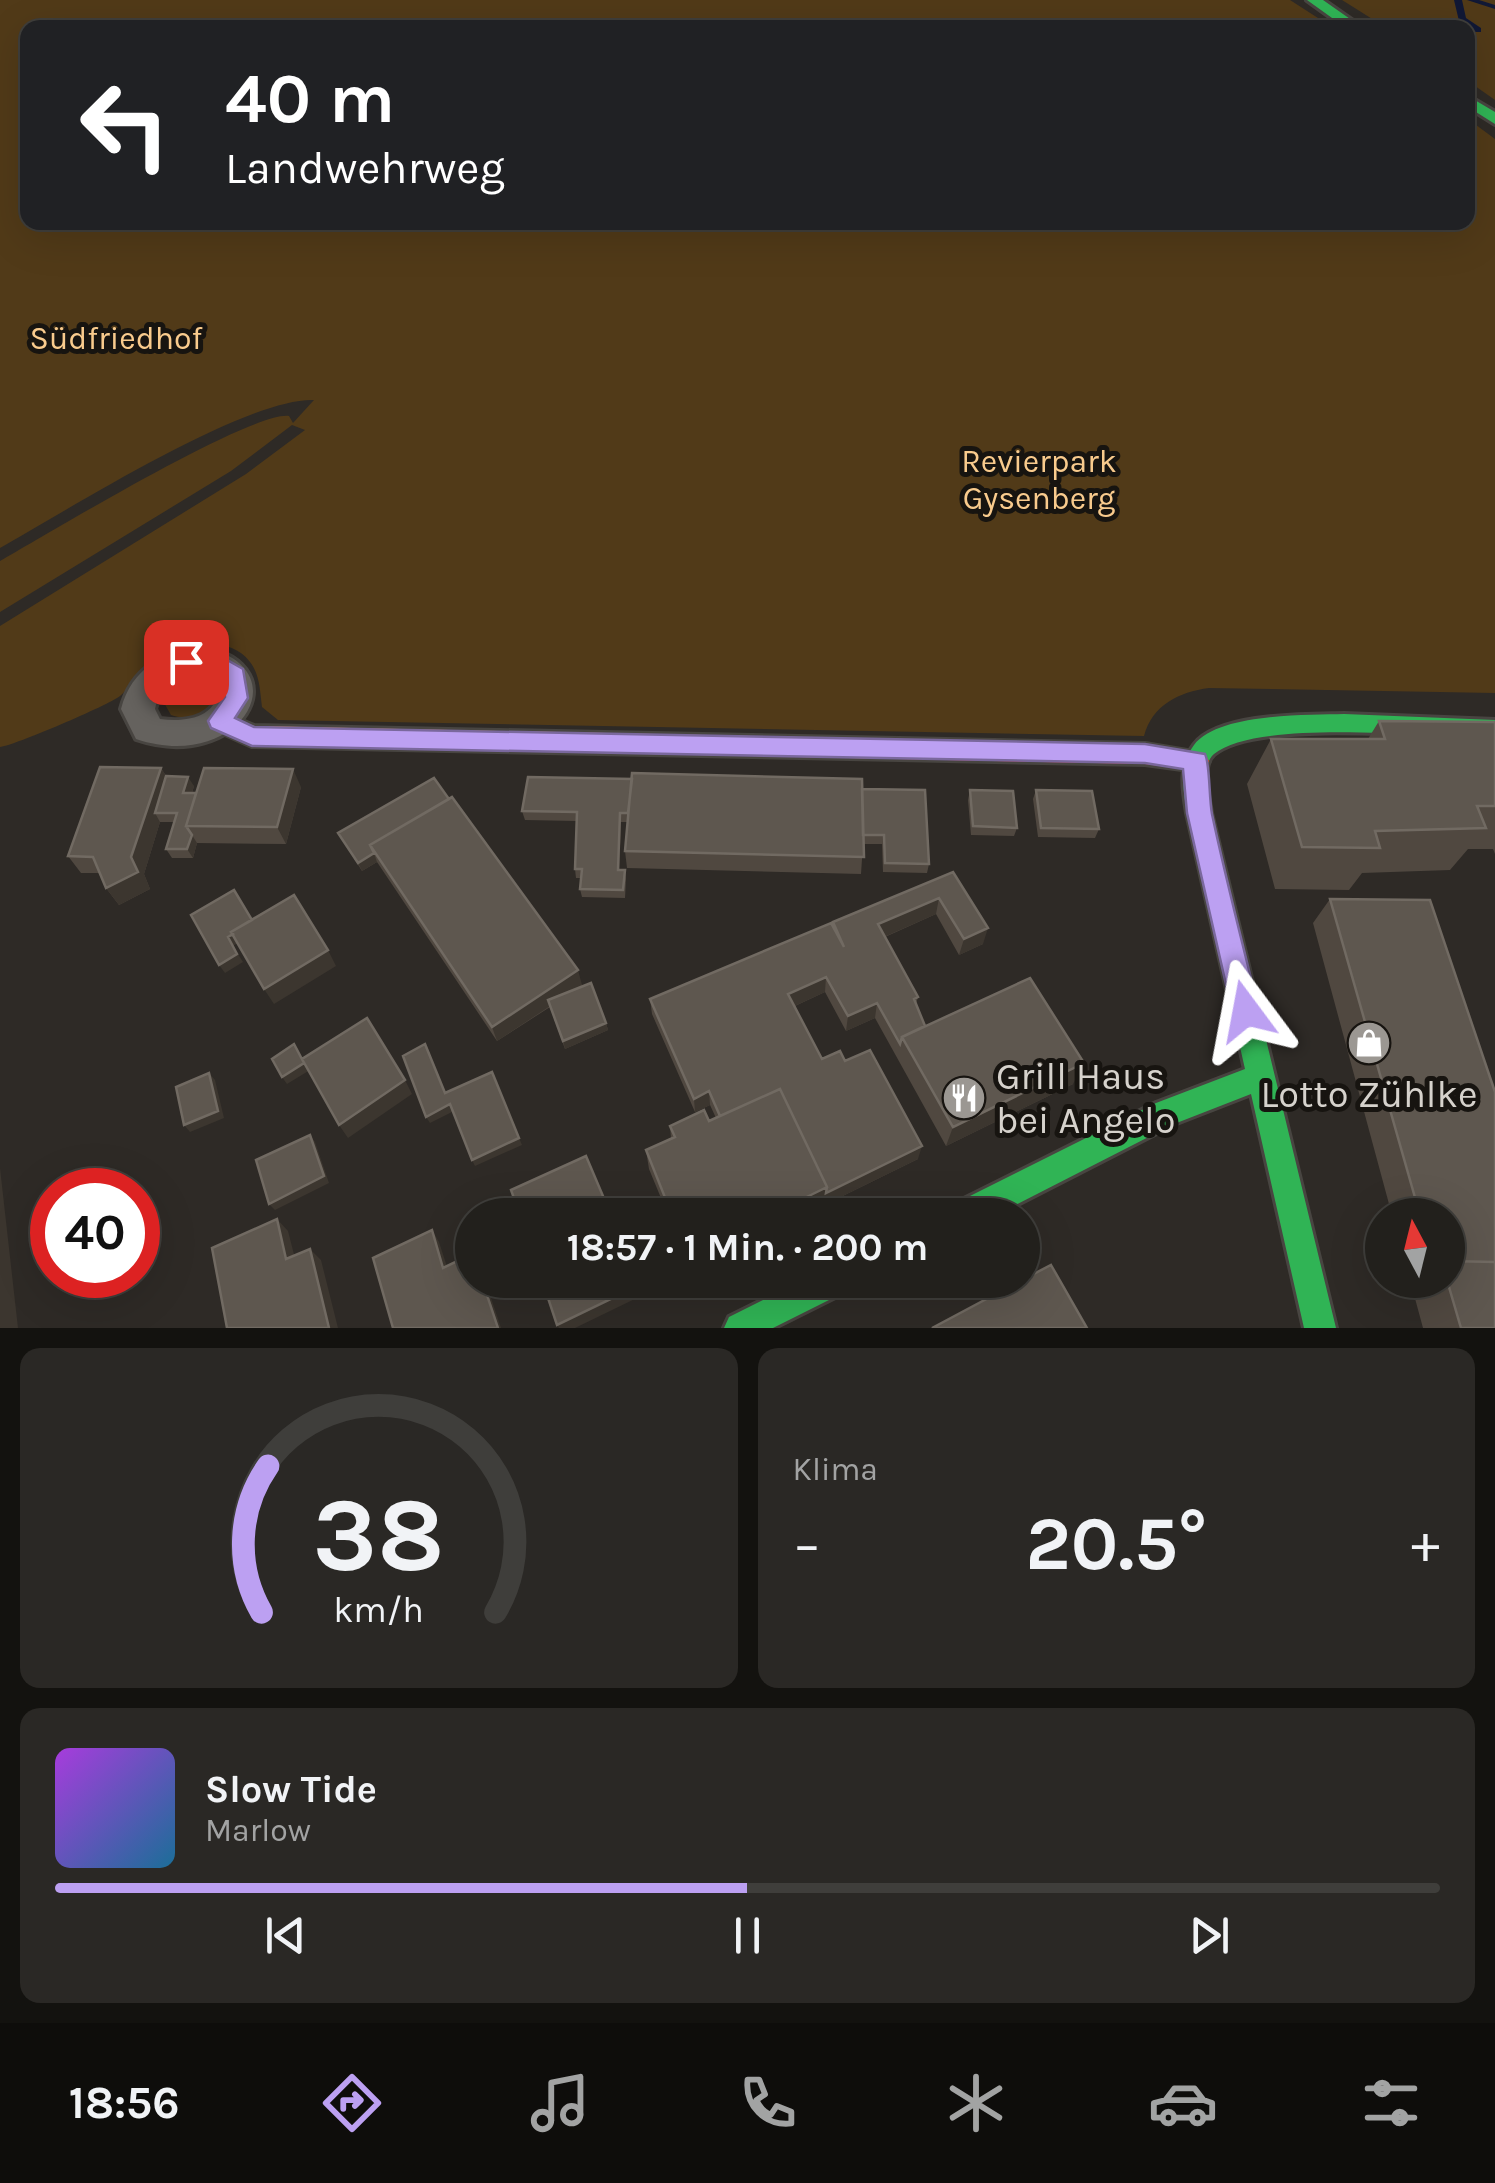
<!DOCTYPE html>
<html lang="de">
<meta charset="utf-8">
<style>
:root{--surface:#22201c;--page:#2a2825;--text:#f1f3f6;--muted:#a2a3a3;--line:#3f3e3b;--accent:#bca0f2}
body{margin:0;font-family:Karla,sans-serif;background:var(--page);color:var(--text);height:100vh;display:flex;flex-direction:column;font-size:38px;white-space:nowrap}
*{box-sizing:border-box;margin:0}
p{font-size:32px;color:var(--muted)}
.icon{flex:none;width:55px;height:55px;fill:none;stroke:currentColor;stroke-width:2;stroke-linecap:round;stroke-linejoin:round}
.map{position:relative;height:1328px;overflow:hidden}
.drawer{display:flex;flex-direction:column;gap:20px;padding:20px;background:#13120f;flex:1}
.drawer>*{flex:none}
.banner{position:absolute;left:20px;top:20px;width:1455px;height:210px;border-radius:20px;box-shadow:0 10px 40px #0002,0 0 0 2px var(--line);background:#202124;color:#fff;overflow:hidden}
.needle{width:65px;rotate:353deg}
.buttons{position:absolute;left:1365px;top:1198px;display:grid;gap:20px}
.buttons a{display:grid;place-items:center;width:100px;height:100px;border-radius:50%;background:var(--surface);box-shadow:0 10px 40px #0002,0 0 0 2px var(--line);font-size:50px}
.speed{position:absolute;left:30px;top:1168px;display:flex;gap:20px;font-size:50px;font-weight:700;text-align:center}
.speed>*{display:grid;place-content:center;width:130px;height:130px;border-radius:50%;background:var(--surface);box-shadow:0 10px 40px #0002,0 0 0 2px var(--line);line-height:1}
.speed .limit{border:15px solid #d22;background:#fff;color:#111}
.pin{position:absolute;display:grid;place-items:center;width:85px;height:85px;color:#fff;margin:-42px;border-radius:20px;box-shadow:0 5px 15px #0006}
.me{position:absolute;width:110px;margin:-55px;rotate:347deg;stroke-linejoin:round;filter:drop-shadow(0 0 8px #0008)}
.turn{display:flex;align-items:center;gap:35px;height:210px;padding:0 40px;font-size:45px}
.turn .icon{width:130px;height:130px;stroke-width:2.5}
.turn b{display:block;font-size:70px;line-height:85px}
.big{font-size:75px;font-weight:700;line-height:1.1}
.drawer .tile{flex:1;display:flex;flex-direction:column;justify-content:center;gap:15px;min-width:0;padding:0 35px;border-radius:20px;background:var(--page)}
.drawer .dial{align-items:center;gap:0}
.dial svg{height:260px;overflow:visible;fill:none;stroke:var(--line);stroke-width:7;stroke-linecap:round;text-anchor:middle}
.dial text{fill:var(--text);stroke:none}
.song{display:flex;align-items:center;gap:30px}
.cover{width:120px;height:120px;border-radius:15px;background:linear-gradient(135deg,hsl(280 70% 55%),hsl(200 70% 35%))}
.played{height:10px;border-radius:5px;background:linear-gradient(90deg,var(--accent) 50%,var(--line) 50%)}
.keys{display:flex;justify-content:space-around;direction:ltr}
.heat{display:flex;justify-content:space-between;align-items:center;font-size:55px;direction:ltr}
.drawer .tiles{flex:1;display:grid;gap:20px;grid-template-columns:1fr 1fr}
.tile:last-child{grid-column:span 2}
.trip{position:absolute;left:455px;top:1198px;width:585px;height:100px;border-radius:50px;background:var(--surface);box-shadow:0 10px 40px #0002,0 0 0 2px var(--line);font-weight:700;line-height:100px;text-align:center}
.menu{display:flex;height:160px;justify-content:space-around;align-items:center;background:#0e0d0b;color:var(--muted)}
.menu .icon{width:70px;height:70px}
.menu .current{color:var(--accent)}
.menu b{font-size:45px;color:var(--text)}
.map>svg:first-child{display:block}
.green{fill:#513a18}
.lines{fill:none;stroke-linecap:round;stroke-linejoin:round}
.stream{fill:#111835;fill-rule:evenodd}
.street-casing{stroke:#484541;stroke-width:6}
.fast-casing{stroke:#484541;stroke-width:6}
.slow-casing{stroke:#484541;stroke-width:6}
.jam-casing{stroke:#484541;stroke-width:6}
.street{fill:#65625e;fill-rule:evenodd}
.fast{fill:#30b455;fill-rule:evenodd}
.slow{fill:#ff9f0a;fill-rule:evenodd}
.jam{fill:#e5322d;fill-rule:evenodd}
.wall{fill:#504840}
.shaded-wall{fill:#3c362f}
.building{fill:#5e574f;stroke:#716a62;stroke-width:2.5}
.route{fill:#bca0f2;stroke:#7a689d;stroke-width:2.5}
.labels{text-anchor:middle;stroke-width:10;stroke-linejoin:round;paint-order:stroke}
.park-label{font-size:32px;fill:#f9cb8d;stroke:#171410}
.near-poi-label{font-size:38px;fill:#d6d2cc;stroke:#171410;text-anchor:start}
</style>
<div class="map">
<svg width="1495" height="1328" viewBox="0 0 1495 1328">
<rect width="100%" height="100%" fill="#2e2a26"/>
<path class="green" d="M 0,0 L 1290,0 L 1332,27 L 28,28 L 28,222 L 1468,222 L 1468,119 L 1495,139 L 1495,693 L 1209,688 C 1179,692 1152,705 1144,736 L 278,720 L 262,707 C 260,692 260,675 250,662 C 227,630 171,646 145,667 C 135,675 130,688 120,696 C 109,705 13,746 0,747 L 0,626 L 246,474 L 305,430 L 292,425 L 231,471 L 0,612 L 0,561 C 46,535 250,411 289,416 L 293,423 L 314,400 C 247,397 66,511 0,548 Z
M 1342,0 L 1495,0 L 1495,100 L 1468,81 L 1468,28 L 1385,27 Z
M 192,676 L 206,677 L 215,684 L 215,700 C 205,715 188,721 171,715 L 163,701 L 167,690 Z"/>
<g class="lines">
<path class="stream" d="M 1454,0 L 1462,0 L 1466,18 L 1481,28 L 1481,32 L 1475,32 L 1459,21 Z
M 1467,0 L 1479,0 L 1495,5 L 1495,9 Z"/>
<g class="street-casing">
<path id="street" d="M 201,646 C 304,668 239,774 136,739 L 121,709 C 132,668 162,653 201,646 ZM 201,672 L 218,682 C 222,717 187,723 160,719 L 155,709 C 160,686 179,676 201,672 Z"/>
</g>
<g class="fast-casing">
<path id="fast" d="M 1307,0 L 1323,0 L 1363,28 L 1346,28 Z
M 1468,96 L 1495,112 L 1495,124 L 1468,107 Z
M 1344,714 L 1495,720 L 1495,740 C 1437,737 1257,718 1214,754 C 1200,766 1209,797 1211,813 L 1336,1328 L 1304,1328 L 1251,1094 L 1174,1124 L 996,1215 L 950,1215 L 954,1204 L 1156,1103 L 1245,1069 L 1187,813 C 1183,790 1179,765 1194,745 C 1218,713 1307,715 1344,714 Z
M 803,1280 L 851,1280 L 847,1291 L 773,1328 L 724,1328 L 729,1317 Z"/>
</g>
<g class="slow-casing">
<path id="slow" d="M 220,712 L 254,726 L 899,739 L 907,742 L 911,749 L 907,756 L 899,759 L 252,746 L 212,728 L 208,721 L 212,714 Z"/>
</g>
<g class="jam-casing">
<path id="jam" d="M 899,739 L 1145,744 L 1205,754 L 1209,761 L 1205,768 L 1197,771 L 1145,764 L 899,759 L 891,756 L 887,749 L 891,742 Z"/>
</g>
<use href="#street" class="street"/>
<use href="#fast" class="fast"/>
<use href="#slow" class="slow"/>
<use href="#jam" class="jam"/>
</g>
<path class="wall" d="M 1379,721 L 1495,722 L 1495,854 L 1493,849 L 1468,849 L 1450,870 L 1362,873 L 1349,890 L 1275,889 L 1247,784 L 1271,739 L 1368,739 Z
M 161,768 L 166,776 L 194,786 L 192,793 L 301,787 L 286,844 L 197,843 L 193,858 L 172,858 L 166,849 L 174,822 L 160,822 L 144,874 L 150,889 L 119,905 L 106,888 L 100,873 L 81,873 L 68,856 Z
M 434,778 L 582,985 L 578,988 L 606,1023 L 608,1030 L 565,1049 L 550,1007 L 497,1041 L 377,862 L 362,871 L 338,833 Z
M 862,789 L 929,864 L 927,873 L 883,872 L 882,844 L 863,844 L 861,874 L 627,868 L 625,851 L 628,822 L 621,822 L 619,870 L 625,870 L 626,879 L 625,898 L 582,897 L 580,889 L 582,878 L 576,878 L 575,869 L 577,821 L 525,820 L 522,811 Z
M 970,790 L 1017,828 L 1014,836 L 971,835 L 968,800 Z
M 1036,790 L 1099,829 L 1095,838 L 1038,837 L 1033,799 Z
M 953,872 L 983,944 L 959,955 L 936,914 L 885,937 L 918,997 L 916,1004 L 925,1026 L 1073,1084 L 946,1146 L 875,1018 L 846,1031 L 825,992 L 795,1006 L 822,1059 L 845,1061 L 918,1159 L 804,1215 L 668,1215 L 649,1169 L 646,1150 L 671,1138 L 670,1126 L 709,1121 L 716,1118 L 710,1105 L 695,1112 L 652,1014 L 650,999 L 832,926 L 833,922 Z
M 1330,899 L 1495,1328 L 1423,1328 L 1410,1280 L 1448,1280 L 1448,1215 L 1392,1215 L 1313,923 Z"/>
<path class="shaded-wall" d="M 161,768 L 172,786 L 155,813 L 160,822 L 144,874 L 150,889 L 119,905 L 106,888 L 131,857 Z
M 293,769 L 301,787 L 286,844 L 277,827 Z
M 188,777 L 194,786 L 189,802 L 183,793 Z
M 620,813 L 621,822 L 619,878 L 618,870 Z
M 192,835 L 197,843 L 193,858 L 187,849 Z
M 374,853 L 377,862 L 362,871 L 358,863 Z
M 939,898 L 936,914 L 875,941 L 878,924 Z
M 253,922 L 258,930 L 233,946 L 243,962 L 225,973 L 219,965 L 228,937 Z
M 988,928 L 983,944 L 959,955 L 964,939 Z
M 328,950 L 336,966 L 274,1004 L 264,989 Z
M 578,970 L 582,985 L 497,1041 L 492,1027 Z
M 826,977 L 825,992 L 788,1009 L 788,994 Z
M 877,1003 L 875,1018 L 846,1031 L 848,1016 Z
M 606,1023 L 608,1030 L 565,1049 L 563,1041 Z
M 305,1063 L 310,1070 L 287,1084 L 282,1077 Z
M 1084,1063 L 1073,1084 L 946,1146 L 953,1127 Z
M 209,1073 L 215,1080 L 224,1118 L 190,1132 L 184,1125 Z
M 405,1080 L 412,1094 L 348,1138 L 339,1125 Z
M 709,1091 L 710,1105 L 695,1112 L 694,1099 Z
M 450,1104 L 454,1111 L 430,1123 L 426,1117 Z
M 310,1135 L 315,1142 L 329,1183 L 275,1210 L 269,1204 Z
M 519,1138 L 522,1145 L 475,1166 L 472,1160 Z
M 922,1146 L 918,1159 L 804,1215 L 770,1215 L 827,1187 Z
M 0,1168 L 18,1328 L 0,1328 Z
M 277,1219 L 288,1231 L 298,1270 L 286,1259 Z
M 432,1230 L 439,1242 L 451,1279 L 443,1268 Z
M 310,1249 L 321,1260 L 338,1328 L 329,1328 Z
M 482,1280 L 485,1280 L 501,1328 L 498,1328 Z
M 640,1285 L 643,1295 L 575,1328 L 559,1328 L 557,1325 Z"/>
<path class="building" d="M 1379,721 L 1495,722 L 1495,806 L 1477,806 L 1486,828 L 1375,831 L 1380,848 L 1302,847 L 1271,739 L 1385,739 Z
M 100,767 L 161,768 L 131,857 L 138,872 L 106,888 L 93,857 L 68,856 Z
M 204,768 L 293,769 L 277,827 L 186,826 Z
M 632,773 L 862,779 L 864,857 L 625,851 Z
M 166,776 L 188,777 L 183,793 L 196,793 L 186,826 L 192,835 L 187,849 L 166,849 L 177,813 L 155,813 Z
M 528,777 L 632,779 L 628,813 L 620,813 L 618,870 L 625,870 L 623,890 L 580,889 L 582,869 L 575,869 L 577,812 L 522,811 Z
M 434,778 L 449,799 L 370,845 L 374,853 L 358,863 L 338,833 Z
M 862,789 L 925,790 L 929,864 L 885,863 L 884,835 L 863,835 Z
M 970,790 L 1013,791 L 1017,828 L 973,826 Z
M 1036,790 L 1092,791 L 1099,829 L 1041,828 Z
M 452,797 L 578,970 L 492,1027 L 370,845 Z
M 953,872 L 988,928 L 964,939 L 939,898 L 878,924 L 918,997 L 914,999 L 925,1026 L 902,1037 L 900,1044 L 877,1003 L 848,1016 L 826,977 L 788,994 L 822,1059 L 840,1051 L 845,1061 L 870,1050 L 922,1146 L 826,1193 L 827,1187 L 780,1089 L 720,1116 L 709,1091 L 694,1099 L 650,999 L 831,923 L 844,947 L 833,922 Z
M 234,890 L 252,920 L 231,932 L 233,934 L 228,937 L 237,954 L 219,965 L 191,915 Z
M 294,895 L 328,950 L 264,989 L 231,932 Z
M 1330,899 L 1430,900 L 1495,1092 L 1495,1262 L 1448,1261 L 1448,1215 L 1420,1215 Z
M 1030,978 L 1084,1063 L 953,1127 L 902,1037 Z
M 591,983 L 606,1023 L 563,1041 L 548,1000 Z
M 367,1018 L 405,1080 L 339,1125 L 302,1059 Z
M 294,1044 L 304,1063 L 282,1077 L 272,1059 Z
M 425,1044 L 445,1093 L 492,1072 L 519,1138 L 472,1160 L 450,1104 L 426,1117 L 403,1056 Z
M 209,1073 L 218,1111 L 184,1125 L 176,1087 Z
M 780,1089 L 827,1187 L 770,1215 L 672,1215 L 646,1150 L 675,1137 L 670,1126 L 704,1110 L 709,1121 Z
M 310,1135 L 324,1176 L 269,1204 L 256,1160 Z
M 586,1156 L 611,1215 L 520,1215 L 511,1190 Z
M 277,1219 L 286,1259 L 310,1249 L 329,1328 L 227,1328 L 212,1248 Z
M 432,1230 L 443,1268 L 472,1254 L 472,1280 L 482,1280 L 498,1328 L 393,1328 L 373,1258 Z
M 1448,1261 L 1495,1262 L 1495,1328 L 1461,1328 L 1447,1280 Z
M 1051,1265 L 1087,1328 L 932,1328 L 1022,1280 Z
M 542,1280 L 638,1280 L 640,1285 L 557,1325 Z"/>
<path class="route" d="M 186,653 L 215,653 L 243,669 L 248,698 L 235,718 L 254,727 L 1145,744 L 1205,754 C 1210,763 1209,799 1212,814 C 1226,880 1243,945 1259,1011 L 1255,1020 L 1246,1024 L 1236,1020 L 1232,1011 L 1187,813 L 1183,769 L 1145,763 L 252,746 L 211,728 L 208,721 L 225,697 L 223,680 L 211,670 L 178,668 L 174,662 L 178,655 Z"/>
<defs>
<g id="shop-disc" transform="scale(2.25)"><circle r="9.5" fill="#9b9792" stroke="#171410"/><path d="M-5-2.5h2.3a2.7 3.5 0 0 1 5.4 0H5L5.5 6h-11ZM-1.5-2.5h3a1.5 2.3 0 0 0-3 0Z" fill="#fff"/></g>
<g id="restaurant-disc" transform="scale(2.25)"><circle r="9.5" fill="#9b9792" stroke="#171410"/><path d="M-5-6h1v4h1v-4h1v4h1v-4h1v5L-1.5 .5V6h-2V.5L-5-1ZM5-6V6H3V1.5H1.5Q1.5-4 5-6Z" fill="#fff"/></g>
</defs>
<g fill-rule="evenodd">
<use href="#shop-disc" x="1369" y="1043"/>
<use href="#restaurant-disc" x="964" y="1098"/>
</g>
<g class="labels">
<g class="park-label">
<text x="116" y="349">Südfriedhof</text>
<text x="1039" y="472">Revierpark<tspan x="1039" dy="37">Gysenberg</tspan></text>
</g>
<g class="near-poi-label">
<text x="996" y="1089">Grill Haus<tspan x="996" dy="44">bei Angelo</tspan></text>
<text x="1369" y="1107" text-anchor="middle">Lotto Zühlke</text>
</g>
</g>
</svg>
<div class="buttons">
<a><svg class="needle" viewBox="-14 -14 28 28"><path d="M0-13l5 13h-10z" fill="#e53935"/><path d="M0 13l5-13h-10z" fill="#a2a3a3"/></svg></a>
</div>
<div class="speed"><div class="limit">40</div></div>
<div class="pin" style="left:186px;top:662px;background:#d93025"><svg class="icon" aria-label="arrive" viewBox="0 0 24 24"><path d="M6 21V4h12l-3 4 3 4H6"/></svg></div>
<svg class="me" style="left:1246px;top:1011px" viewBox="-20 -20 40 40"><path d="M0-17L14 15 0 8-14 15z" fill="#bca0f2" stroke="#fff" stroke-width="4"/></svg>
<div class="trip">18:57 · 1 Min. · 200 m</div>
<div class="banner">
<div class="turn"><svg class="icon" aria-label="left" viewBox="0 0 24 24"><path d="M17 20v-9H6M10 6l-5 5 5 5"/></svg><div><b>40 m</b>Landwehrweg</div></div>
</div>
</div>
<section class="drawer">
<div class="tiles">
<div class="tile dial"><svg viewBox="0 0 100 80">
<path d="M14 69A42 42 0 1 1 86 69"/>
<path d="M14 69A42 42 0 0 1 16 24" stroke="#bca0f2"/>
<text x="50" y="56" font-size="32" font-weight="700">38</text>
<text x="50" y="72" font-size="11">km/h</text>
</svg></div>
<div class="tile"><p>Klima</p>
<div class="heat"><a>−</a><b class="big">20.5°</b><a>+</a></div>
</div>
<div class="tile">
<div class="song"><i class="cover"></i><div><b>Slow Tide</b><p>Marlow</p></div></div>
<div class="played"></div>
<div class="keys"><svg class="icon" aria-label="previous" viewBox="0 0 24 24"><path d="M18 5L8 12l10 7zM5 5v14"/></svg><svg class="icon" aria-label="pause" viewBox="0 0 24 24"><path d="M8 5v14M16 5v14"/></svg><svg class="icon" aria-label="next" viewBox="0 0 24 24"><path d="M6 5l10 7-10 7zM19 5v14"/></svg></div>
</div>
</div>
</section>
<nav class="menu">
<b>18:56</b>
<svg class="icon current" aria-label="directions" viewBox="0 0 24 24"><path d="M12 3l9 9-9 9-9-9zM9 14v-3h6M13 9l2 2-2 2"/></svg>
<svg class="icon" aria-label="music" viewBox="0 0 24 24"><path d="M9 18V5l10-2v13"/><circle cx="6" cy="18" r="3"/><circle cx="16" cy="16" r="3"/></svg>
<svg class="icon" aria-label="phone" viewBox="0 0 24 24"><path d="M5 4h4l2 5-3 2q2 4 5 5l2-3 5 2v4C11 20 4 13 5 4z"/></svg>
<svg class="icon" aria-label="climate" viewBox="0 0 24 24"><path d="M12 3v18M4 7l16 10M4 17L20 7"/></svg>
<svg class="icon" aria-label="car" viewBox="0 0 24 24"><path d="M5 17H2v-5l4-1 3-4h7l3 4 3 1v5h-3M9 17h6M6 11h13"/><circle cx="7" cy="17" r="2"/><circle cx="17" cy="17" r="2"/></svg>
<svg class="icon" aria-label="filters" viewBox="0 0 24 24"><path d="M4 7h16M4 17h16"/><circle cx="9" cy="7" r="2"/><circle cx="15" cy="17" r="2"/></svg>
</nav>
